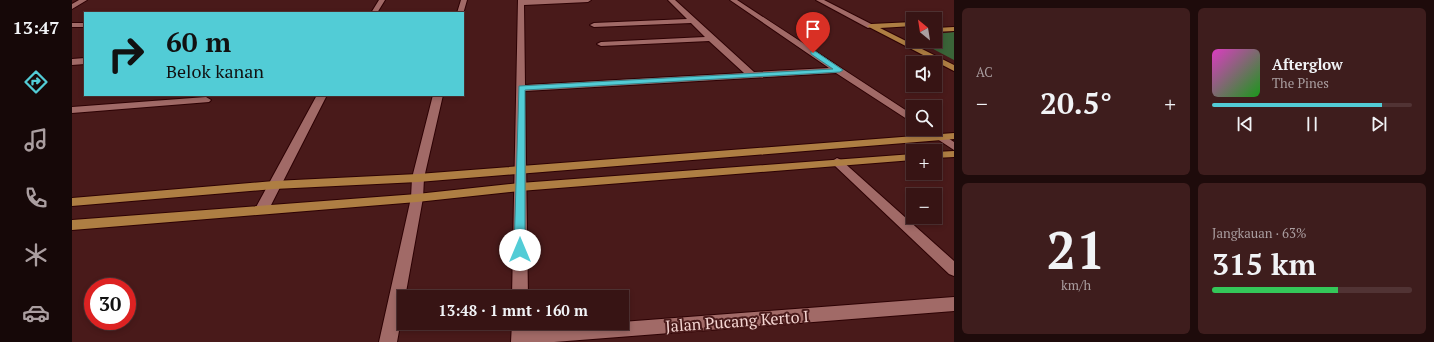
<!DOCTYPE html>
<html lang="id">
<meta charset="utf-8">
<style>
:root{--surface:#371414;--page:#3e1d1d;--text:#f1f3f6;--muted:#aa9ea0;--line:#513334;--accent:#52ccd6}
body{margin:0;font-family:"PT Serif",serif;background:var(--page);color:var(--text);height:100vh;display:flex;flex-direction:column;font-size:15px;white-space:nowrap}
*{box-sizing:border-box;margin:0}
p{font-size:13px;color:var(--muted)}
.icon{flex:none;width:22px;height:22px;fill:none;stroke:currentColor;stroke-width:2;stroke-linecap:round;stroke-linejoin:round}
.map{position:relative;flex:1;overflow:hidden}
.side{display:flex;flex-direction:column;gap:8px;padding:8px;background:#1e0b0b;width:480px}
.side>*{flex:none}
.hud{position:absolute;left:12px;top:12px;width:380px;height:84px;border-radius:0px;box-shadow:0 2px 6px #0003,0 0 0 1px var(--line);background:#52ccd6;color:#111;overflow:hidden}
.needle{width:26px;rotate:330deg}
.buttons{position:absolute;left:834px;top:12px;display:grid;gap:8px}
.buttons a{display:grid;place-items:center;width:36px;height:36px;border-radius:0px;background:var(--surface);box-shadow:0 2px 6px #0003,0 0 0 1px var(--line);font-size:20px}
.speed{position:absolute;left:12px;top:278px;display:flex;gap:8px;font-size:20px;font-weight:700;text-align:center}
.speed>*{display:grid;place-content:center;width:52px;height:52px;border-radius:50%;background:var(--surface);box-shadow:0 2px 6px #0003,0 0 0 1px var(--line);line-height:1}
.speed .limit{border:6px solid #d22;background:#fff;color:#111}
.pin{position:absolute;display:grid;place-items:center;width:34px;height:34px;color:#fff;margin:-41px -17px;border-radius:50% 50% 50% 0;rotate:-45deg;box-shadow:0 0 4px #0007}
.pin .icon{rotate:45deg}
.me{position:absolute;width:44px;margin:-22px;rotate:0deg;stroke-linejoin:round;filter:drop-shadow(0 0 3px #0008)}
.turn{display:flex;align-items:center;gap:14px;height:84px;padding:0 16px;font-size:18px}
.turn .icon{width:52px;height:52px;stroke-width:2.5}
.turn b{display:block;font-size:28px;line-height:34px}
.big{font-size:30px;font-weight:600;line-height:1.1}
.side .widget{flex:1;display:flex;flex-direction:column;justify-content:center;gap:6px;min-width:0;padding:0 14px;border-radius:6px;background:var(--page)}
.side .dial{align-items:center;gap:0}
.dial b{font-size:52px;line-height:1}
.song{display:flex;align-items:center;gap:12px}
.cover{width:48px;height:48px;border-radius:6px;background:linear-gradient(135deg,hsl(310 70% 55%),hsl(120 70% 35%))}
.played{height:4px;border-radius:2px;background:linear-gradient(90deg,var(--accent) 85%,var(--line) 85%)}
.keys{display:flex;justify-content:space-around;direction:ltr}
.heat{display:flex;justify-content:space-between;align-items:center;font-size:22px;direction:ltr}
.charge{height:6px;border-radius:3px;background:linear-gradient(90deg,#34c759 63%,var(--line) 0)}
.side .tiles{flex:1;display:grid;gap:8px;grid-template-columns:repeat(2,1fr)}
.trip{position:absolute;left:325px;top:290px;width:232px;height:40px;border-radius:0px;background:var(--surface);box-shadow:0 2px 6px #0003,0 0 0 1px var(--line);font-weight:600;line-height:40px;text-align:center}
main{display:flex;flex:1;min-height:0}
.dock{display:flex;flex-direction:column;width:72px;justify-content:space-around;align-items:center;background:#160808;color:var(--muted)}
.dock .icon{width:28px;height:28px}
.dock .on{color:var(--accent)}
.dock b{font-size:18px;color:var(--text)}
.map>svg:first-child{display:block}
.forest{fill:#3a6438}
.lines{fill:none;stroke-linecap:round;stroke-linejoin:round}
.minor-casing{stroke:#2d0204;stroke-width:2}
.major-casing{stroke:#2d0204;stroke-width:2}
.minor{fill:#a16a67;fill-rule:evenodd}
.major{fill:#ae7e43;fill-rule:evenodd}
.route{fill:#52ccd6;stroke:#35858b}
.labels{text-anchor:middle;stroke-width:4;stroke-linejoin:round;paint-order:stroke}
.near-street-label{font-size:16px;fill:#f4d5d2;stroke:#491a1a}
</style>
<main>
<nav class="dock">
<b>13:47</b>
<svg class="icon on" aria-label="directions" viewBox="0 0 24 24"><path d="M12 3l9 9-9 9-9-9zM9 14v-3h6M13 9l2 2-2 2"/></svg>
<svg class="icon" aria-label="music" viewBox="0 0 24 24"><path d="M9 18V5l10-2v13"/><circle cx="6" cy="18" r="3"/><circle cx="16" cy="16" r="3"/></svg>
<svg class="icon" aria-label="phone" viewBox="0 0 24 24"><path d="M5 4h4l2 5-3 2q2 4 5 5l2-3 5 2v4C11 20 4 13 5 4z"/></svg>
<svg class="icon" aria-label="climate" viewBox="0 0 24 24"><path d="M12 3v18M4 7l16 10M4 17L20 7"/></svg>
<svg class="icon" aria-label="car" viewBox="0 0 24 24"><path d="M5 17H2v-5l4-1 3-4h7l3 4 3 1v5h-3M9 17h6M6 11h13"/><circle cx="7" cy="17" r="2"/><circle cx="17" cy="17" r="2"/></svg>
</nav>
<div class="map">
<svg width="882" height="342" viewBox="0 0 882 342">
<rect width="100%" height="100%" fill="#491a1a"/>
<path class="forest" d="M 882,32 L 882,60 L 846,41 L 863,41 L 863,34 Z"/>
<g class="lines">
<g class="minor-casing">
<path id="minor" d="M 7,0 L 15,0 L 0,9 L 0,4 Z
M 307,0 L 313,0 L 305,13 L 299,13 Z
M 389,0 L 395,0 L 391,14 L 385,13 Z
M 446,0 L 519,0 L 516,2 L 452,5 L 453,85 L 672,73 L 637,41 L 529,46 L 525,44 L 529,42 L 633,37 L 619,23 L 522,27 L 518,25 L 522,23 L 615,19 L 596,0 L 603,0 L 682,72 L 757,68 L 658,0 L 665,0 L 841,115 L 841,123 L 764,73 L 453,91 L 456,297 L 440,297 Z
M 744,0 L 752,0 L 803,26 L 796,28 Z
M 0,23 L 13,23 L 13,27 L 0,27 Z
M 13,58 L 13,64 L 0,65 L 0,59 Z
M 245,95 L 255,95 L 197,209 L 195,212 L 185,212 L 183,209 Z
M 361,95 L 371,95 L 352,178 L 351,198 L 325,342 L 307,342 L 339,198 L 340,178 Z
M 134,97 L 139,100 L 137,102 L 0,113 L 0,107 Z
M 850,129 L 862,129 L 882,142 L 882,150 Z
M 765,158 L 769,160 L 882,261 L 882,276 L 877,274 L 761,164 L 759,162 Z
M 882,297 L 882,311 L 482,342 L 439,342 L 440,323 L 456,323 L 457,329 Z"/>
</g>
<g class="major-casing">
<path id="major" d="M 841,22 L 841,26 L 808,28 L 882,65 L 882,71 L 795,26 L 799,24 Z
M 882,27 L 882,31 L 863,32 L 863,28 Z
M 882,133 L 882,139 L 346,182 L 202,189 L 0,206 L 0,198 L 202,181 L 346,174 Z
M 882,151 L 882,157 L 863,158 L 863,152 Z
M 841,154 L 841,160 L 448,191 L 345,202 L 0,230 L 0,220 L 345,194 L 448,183 Z"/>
</g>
<use href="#minor" class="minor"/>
<use href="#major" class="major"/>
</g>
<path class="route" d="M 739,51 L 743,51 L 771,70 L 768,72 L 453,90 L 453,250 L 448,254 L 444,253 L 442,250 L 447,86 L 761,69 L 739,54 Z"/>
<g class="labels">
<g class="near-street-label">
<text transform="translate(665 321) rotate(-4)" y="6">Jalan Pucang Kerto I</text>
</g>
</g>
</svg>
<div class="buttons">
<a><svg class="needle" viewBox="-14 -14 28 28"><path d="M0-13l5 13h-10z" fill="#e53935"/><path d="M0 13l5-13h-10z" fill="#aa9ea0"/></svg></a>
<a><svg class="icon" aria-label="sound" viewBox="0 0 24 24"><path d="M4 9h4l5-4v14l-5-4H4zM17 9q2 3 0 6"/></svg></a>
<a><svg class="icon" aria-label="search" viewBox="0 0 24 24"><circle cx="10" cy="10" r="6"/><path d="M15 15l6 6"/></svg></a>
<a>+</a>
<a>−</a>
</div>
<div class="speed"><div class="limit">30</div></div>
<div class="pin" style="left:741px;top:53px;background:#d93025"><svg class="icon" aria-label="arrive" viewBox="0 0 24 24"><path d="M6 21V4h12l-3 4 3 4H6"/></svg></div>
<svg class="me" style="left:448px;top:250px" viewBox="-20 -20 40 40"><circle r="19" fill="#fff"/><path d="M0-13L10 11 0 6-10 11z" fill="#52ccd6"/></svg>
<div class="trip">13:48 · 1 mnt · 160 m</div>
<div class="hud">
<div class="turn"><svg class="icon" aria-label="right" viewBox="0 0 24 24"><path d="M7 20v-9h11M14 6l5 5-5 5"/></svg><div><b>60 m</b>Belok kanan</div></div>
</div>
</div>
<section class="side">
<div class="tiles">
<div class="widget"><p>AC</p>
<div class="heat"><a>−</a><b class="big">20.5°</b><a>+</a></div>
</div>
<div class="widget">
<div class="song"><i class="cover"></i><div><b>Afterglow</b><p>The Pines</p></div></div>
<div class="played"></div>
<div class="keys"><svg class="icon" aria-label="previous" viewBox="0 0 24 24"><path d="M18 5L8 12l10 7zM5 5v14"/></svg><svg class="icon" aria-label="pause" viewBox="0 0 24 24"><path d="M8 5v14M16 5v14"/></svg><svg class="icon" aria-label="next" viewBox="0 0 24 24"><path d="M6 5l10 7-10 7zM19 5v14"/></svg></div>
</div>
<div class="widget dial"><b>21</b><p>km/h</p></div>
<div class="widget"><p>Jangkauan · 63%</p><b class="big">315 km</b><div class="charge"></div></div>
</div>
</section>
</main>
